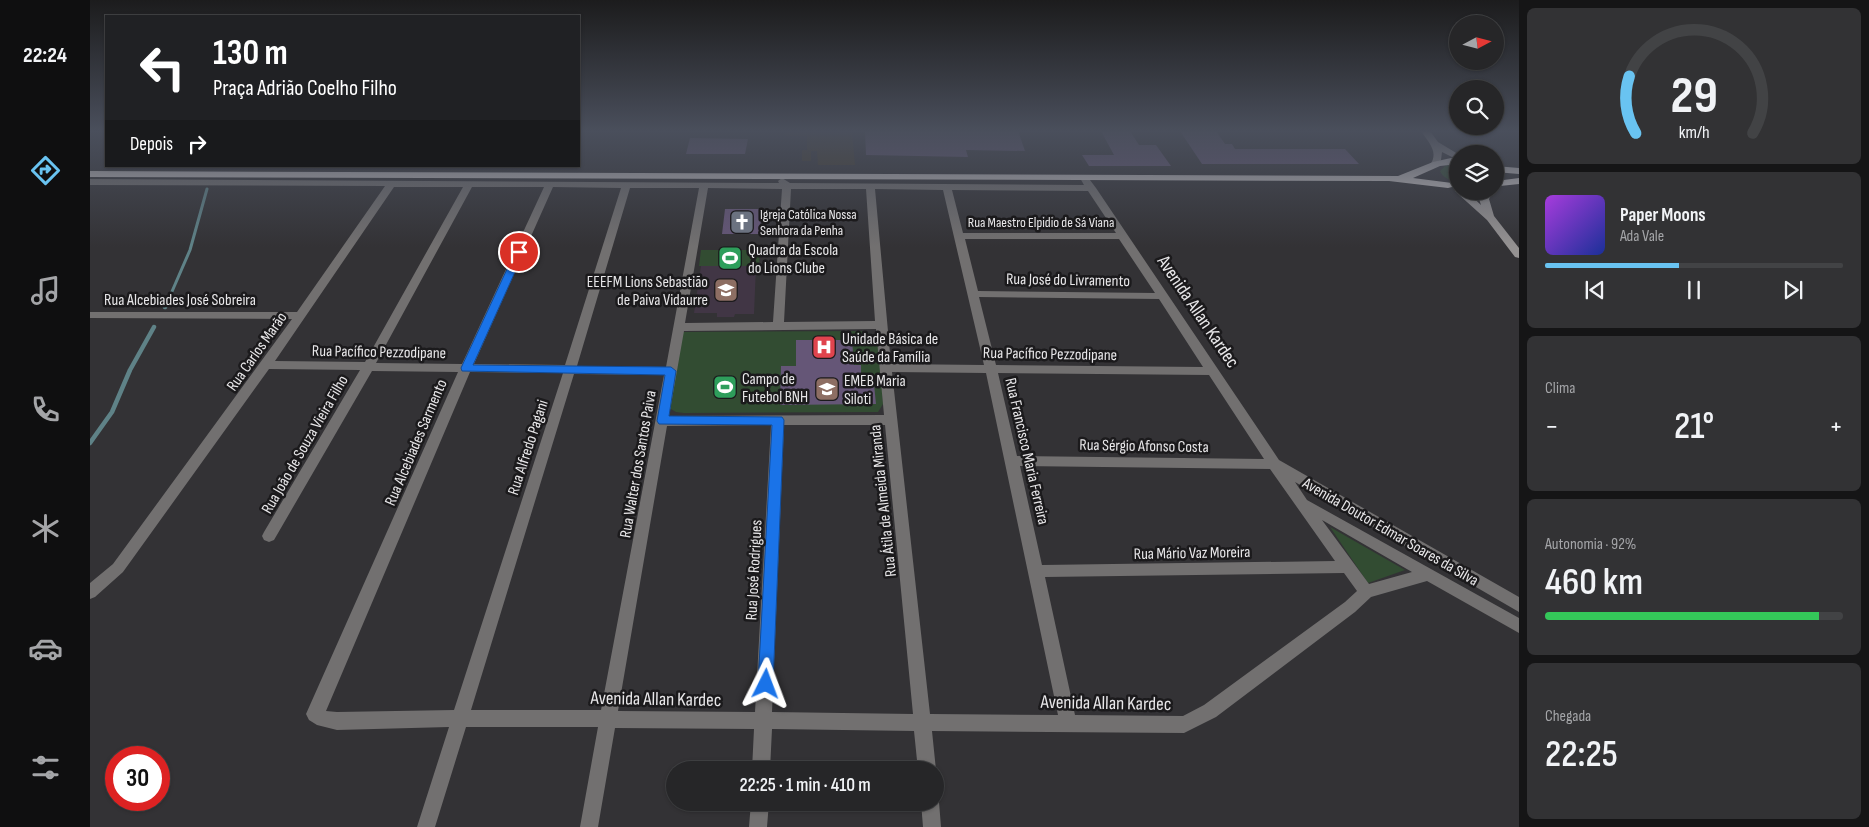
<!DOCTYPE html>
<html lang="pt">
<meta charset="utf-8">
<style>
:root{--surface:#262628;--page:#323234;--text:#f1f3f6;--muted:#a4a5a8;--line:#424345;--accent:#69c3f1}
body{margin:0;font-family:"Sofia Sans Condensed",sans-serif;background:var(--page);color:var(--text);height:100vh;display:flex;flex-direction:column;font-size:19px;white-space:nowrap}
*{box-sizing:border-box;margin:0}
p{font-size:16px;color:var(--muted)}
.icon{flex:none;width:28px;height:28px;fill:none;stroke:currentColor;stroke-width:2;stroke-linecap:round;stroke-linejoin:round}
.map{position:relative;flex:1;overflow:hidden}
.side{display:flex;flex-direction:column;gap:8px;padding:8px;background:#151516;width:350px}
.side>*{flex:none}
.top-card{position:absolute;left:15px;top:15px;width:475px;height:152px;border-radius:0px;box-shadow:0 1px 4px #0004,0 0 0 1px var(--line);background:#202124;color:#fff;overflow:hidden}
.needle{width:32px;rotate:83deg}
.tools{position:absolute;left:1359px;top:15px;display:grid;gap:10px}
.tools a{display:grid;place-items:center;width:55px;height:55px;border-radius:50%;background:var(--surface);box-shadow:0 1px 4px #0004,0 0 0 1px var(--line);font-size:25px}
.speed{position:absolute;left:15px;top:746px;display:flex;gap:10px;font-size:25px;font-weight:700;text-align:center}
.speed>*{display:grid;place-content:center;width:65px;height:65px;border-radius:50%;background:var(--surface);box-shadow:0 1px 4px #0004,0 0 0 1px var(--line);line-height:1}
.speed .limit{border:8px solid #d22;background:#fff;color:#111}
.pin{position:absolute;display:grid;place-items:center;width:42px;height:42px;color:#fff;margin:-21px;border:2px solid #fff;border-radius:50%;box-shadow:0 1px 5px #0007}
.me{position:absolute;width:55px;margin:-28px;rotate:3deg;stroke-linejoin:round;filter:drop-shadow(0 0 4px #0008)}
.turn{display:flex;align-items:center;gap:18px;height:105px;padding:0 25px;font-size:22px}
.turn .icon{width:65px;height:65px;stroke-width:2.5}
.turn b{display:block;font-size:35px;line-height:42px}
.then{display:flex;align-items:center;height:48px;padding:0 25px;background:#0003;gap:10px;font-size:19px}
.big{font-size:38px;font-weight:600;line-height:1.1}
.side .tile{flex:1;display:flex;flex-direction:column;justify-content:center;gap:8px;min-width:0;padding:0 18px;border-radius:8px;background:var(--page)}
.side .dial{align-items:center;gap:0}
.dial svg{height:130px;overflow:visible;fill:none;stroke:var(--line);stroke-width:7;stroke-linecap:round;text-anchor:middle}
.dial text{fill:var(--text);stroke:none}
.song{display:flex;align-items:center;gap:15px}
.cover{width:60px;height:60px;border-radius:8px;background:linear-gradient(135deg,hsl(280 70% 55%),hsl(230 70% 35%))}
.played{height:5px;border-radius:2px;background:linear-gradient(90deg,var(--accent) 45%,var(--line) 45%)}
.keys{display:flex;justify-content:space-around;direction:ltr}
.heat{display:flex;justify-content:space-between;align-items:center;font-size:28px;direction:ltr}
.charge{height:8px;border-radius:4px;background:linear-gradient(90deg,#34c759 92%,var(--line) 0)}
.trip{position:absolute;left:576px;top:761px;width:278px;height:50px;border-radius:25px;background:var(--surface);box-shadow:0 1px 4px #0004,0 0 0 1px var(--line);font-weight:600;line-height:50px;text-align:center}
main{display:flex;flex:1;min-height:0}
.tabs{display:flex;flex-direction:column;width:90px;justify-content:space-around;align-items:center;background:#0f0f10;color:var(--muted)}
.tabs .icon{width:35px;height:35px}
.tabs .selected{color:var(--accent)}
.tabs b{font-size:22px;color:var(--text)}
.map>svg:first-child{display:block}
.industrial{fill:#413a29}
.education{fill:#413645}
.green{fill:#324c32}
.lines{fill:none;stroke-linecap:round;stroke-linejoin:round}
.stream-far1{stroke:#5f8287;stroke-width:3}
.stream{stroke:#5f8287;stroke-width:4.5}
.building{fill:#655677}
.street{fill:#727070;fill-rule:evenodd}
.secondary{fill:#959292;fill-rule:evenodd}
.highway{fill:#c8c4c4;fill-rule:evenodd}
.route{fill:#1a73e8;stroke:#114b97}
.labels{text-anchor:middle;stroke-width:5;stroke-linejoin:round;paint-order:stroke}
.far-poi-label{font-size:14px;fill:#e8e7e9;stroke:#1b1a1c;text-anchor:start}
.far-street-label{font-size:14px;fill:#e8e7e9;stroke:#1b1a1c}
.poi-label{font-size:16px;fill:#e8e7e9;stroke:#1b1a1c;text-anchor:start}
.street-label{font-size:16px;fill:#e8e7e9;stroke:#1b1a1c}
.near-street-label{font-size:19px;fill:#e8e7e9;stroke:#1b1a1c}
</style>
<main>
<nav class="tabs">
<b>22:24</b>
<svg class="icon selected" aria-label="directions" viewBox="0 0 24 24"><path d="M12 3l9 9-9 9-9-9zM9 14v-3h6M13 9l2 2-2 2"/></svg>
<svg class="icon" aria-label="music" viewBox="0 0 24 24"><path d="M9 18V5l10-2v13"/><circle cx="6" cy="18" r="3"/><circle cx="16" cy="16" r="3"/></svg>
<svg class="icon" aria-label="phone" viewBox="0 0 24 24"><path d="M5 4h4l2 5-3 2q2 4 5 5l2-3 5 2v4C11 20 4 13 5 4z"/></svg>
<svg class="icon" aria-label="climate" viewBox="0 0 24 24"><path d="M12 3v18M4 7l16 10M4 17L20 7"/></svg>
<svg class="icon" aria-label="car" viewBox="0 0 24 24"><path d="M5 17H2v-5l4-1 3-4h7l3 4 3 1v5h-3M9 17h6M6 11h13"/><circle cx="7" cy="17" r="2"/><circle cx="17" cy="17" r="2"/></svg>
<svg class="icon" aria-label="filters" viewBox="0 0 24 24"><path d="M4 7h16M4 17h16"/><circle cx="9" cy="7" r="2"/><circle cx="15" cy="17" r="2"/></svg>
</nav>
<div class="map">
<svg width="1429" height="827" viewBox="0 0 1429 827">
<rect width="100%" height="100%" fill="#333235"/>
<path class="industrial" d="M 696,131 L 762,131 L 765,165 L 728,165 L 727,151 L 721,151 L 721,161 L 712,161 L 712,150 L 717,150 L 717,136 L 695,136 Z"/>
<path class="education" d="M 611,266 L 666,266 L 664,314 L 645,314 L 644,317 L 627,317 L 627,313 L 604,313 Z"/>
<path class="green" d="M 1362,164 L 1367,165 L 1367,183 C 1360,180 1353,178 1350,171 L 1355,166 Z
M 611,250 L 670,250 L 669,266 L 609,266 Z
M 771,331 L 784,335 L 788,342 L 793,404 L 788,412 L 594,413 L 586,412 L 579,408 L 593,332 Z
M 1240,527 L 1315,570 L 1278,583 Z"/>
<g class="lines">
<path class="stream-far1" d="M 77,303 L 100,250 L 117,189"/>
<path class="stream" d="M 75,307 L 78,302
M 0,443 L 22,412 L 40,370 L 64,327"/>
</g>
<path class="building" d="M 775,131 L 928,131 L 935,151 L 876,150 L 878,157 L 776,155 Z
M 1011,131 L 1040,131 L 1049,145 L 1066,145 L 1081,166 L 999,166 L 992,155 L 1024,155 Z
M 1090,131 L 1126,131 L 1135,144 L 1142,144 L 1145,149 L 1255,149 L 1269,164 L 1112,164 Z
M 600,138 L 658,139 L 655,154 L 596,154 Z
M 635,209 L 671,209 L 670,234 L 632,234 Z
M 706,340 L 762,340 L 764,365 L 771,365 L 771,374 L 783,374 L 786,404 L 690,405 L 691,366 L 706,366 Z"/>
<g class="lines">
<path class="street" d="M 994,175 L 997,176 L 1006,188 L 1189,460 L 1429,597 L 1429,612 L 1205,482 L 1217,500 L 1429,618 L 1429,633 L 1337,581 L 1281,597 L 1265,612 L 1126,717 L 1094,733 L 842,731 L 846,770 L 845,772 L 845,770 L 828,770 L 824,731 L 682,729 L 680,770 L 662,770 L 664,729 L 525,728 L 508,827 L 490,827 L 508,727 L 376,727 L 345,827 L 327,827 L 359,727 L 247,730 L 227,725 L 219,720 L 216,714 L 368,372 L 282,371 L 184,540 L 179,542 L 174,540 L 172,536 L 174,532 L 270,370 L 179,369 L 33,572 L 5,597 L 0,599 L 0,583 L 23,564 L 202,319 L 0,318 L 0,312 L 207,312 L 295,186 L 0,185 L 0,179 L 689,183 L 688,181 L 692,178 L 700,183 L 994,185 L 990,178 ZM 304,187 L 373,187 L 275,362 L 185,361 ZM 382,187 L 454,187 L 372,364 L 286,363 ZM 463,187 L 531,188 L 475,365 L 384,364 ZM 540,188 L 609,188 L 576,367 L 487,366 ZM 618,188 L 692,189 L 683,322 L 595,323 ZM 701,189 L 776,189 L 785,321 L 694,322 ZM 785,189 L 853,190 L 894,365 L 801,364 ZM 862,190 L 998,191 L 1026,233 L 873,233 ZM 875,239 L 1029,239 L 1065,293 L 888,291 ZM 889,297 L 1069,299 L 1113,367 L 906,365 ZM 786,329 L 794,415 L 579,416 L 594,331 ZM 380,372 L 473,373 L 364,710 L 247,712 L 236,711 ZM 802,372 L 896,373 L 968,715 L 840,714 ZM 908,373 L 1119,375 L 1174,459 L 927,456 ZM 484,374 L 574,375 L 511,710 L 381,710 ZM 681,425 L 665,712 L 528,711 L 577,426 ZM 694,425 L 795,425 L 823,714 L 682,712 ZM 930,466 L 1180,469 L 1245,561 L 952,565 ZM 1232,520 L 1322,572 L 1279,584 ZM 1254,573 L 1267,591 L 1255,602 L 1114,705 L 1093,716 L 985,715 L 955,577 Z
M 845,795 L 849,802 L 851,827 L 833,827 L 831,802 L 845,802 Z
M 661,802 L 679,802 L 677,827 L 659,827 Z"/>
<path class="secondary" d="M 1331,131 L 1340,131 L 1348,142 L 1368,154 L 1368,160 L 1352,152 L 1351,160 L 1347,167 L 1341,167 L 1340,165 C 1349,152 1339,143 1331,131 Z
M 1368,189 L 1368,191 L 1376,191 L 1391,205 L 1389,199 L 1395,191 L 1404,191 L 1399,199 L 1404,216 L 1429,248 L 1429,258 L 1425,257 L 1397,220 L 1367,193 L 1365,191 Z"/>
<path class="highway" d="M 1361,158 L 1368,158 L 1368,164 L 1350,166 L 1323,178 L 1362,183 L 1363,185 L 1362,187 L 1358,188 L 1299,181 L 0,177 L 0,171 L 1308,176 L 1343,162 Z
M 1405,166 L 1429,168 L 1429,174 L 1405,172 Z
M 1429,178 L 1429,184 L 1410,186 L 1405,184 L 1406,181 Z
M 1376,191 L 1403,191 C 1397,196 1382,196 1376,191 Z"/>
</g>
<linearGradient id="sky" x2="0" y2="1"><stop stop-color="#1c1c1d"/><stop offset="0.53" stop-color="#4a4f5c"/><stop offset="1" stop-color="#4a4f5c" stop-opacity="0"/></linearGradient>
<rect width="1429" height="247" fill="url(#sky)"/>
<path class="route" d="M 429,249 L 434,252 L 383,365 L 581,367 L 586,371 L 579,416 L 692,417 L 694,420 L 683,684 L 681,689 L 676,691 L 670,689 L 668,684 L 682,425 L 569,424 L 567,421 L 575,375 L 372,371 L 371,368 L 425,252 Z"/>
<defs>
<g id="church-square" transform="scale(1.25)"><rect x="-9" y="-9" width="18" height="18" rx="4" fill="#6b7280" stroke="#1b1a1c"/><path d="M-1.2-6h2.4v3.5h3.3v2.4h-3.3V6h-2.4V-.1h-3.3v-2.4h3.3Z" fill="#fff"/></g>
<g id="stadium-square" transform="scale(1.25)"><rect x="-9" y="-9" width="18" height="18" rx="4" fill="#2e9e5b" stroke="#1b1a1c"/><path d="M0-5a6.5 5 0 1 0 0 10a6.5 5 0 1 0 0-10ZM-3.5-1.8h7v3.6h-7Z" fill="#fff"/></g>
<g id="school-square" transform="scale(1.25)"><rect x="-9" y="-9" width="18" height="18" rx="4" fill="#8d6e63" stroke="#1b1a1c"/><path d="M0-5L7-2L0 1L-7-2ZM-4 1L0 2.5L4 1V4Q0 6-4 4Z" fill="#fff"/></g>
<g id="hospital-square" transform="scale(1.25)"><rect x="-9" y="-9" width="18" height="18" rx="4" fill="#e0444e" stroke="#1b1a1c"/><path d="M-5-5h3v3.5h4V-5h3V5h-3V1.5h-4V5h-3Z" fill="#fff"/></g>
</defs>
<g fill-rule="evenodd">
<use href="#church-square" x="652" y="222"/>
<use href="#stadium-square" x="640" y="258"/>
<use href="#school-square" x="636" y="290"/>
<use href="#hospital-square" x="734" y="347"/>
<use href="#stadium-square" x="635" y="387"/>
<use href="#school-square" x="737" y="389"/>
</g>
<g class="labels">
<g class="far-poi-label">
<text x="670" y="219">Igreja Católica Nossa<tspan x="670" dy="16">Senhora da Penha</tspan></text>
</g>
<g class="far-street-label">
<text x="951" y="227">Rua Maestro Elpidio de Sá Viana</text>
</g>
<g class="poi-label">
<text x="658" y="255">Quadra da Escola<tspan x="658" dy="18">do Lions Clube</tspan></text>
<text x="618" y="287" text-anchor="end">EEEFM Lions Sebastião<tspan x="618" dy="18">de Paiva Vidaurre</tspan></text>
<text x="752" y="344">Unidade Básica de<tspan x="752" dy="18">Saúde da Família</tspan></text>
<text x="652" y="384">Campo de<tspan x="652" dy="18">Futebol BNH</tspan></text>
<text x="754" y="386">EMEB Maria<tspan x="754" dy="18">Siloti</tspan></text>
</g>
<g class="street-label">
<text transform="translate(978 279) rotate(1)" y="6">Rua José do Livramento</text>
<text x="90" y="305">Rua Alcebiades José Sobreira</text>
<text transform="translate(166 351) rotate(-55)" y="6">Rua Carlos Marão</text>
<text transform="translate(289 351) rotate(1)" y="6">Rua Pacífico Pezzodipane</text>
<text transform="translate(960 353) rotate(1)" y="6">Rua Pacífico Pezzodipane</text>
<text transform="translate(325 442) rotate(-67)" y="6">Rua Alcebiades Sarmento</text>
<text transform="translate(214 444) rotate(-60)" y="6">Rua João de Souza Vieira Filho</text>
<text transform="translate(1054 445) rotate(1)" y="6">Rua Sérgio Afonso Costa</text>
<text transform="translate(437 447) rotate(-72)" y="6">Rua Alfredo Pagani</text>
<text transform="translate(938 451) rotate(77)" y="6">Rua Francisco Maria Ferreira</text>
<text transform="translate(547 464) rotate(-80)" y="6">Rua Walter dos Santos Paiva</text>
<text transform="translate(792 501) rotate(-96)" y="6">Rua Átila de Almeida Miranda</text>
<text transform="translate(1301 531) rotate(30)" y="6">Avenida Doutor Edmar Soares da Silva</text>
<text transform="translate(1102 552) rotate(-1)" y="6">Rua Mário Vaz Moreira</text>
<text transform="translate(663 570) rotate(-87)" y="6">Rua José Rodrigues</text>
</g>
<g class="near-street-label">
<text transform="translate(1109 311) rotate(56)" y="7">Avenida Allan Kardec</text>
<text transform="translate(566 698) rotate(1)" y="7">Avenida Allan Kardec</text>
<text transform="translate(1016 702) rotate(1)" y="7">Avenida Allan Kardec</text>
</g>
</g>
</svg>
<div class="tools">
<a><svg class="needle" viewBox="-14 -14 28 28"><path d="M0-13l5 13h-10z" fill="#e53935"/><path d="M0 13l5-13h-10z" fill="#a4a5a8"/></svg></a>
<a><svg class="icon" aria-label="search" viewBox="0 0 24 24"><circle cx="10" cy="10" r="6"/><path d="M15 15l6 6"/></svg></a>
<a><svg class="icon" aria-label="layers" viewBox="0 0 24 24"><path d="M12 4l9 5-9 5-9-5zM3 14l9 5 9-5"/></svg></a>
</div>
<div class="speed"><div class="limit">30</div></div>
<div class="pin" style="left:429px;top:252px;background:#d93025"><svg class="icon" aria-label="arrive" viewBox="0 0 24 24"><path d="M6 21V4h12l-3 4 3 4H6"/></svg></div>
<svg class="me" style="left:676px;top:684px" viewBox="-20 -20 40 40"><path d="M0-17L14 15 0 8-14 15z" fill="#1a73e8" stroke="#fff" stroke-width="4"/></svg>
<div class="trip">22:25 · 1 min · 410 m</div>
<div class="top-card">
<div class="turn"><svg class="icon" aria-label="left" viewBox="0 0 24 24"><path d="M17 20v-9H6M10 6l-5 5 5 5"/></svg><div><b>130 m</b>Praça Adrião Coelho Filho</div></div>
<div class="then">Depois<svg class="icon" aria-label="right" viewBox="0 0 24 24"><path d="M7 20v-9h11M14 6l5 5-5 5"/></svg></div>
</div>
</div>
<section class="side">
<div class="tile dial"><svg viewBox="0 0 100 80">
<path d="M14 69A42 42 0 1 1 86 69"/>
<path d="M14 69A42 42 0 0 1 10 34" stroke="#69c3f1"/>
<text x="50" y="56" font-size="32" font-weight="700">29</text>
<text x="50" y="72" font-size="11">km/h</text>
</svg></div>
<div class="tile">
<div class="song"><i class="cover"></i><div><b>Paper Moons</b><p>Ada Vale</p></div></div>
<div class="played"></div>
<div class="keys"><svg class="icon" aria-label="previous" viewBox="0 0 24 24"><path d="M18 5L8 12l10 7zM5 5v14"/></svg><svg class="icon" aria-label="pause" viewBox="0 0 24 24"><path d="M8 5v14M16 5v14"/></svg><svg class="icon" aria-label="next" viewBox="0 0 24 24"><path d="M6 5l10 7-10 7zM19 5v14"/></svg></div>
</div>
<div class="tile"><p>Clima</p>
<div class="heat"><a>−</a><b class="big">21°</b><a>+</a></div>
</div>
<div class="tile"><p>Autonomia · 92%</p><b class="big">460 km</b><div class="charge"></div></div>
<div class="tile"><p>Chegada</p><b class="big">22:25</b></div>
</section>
</main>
